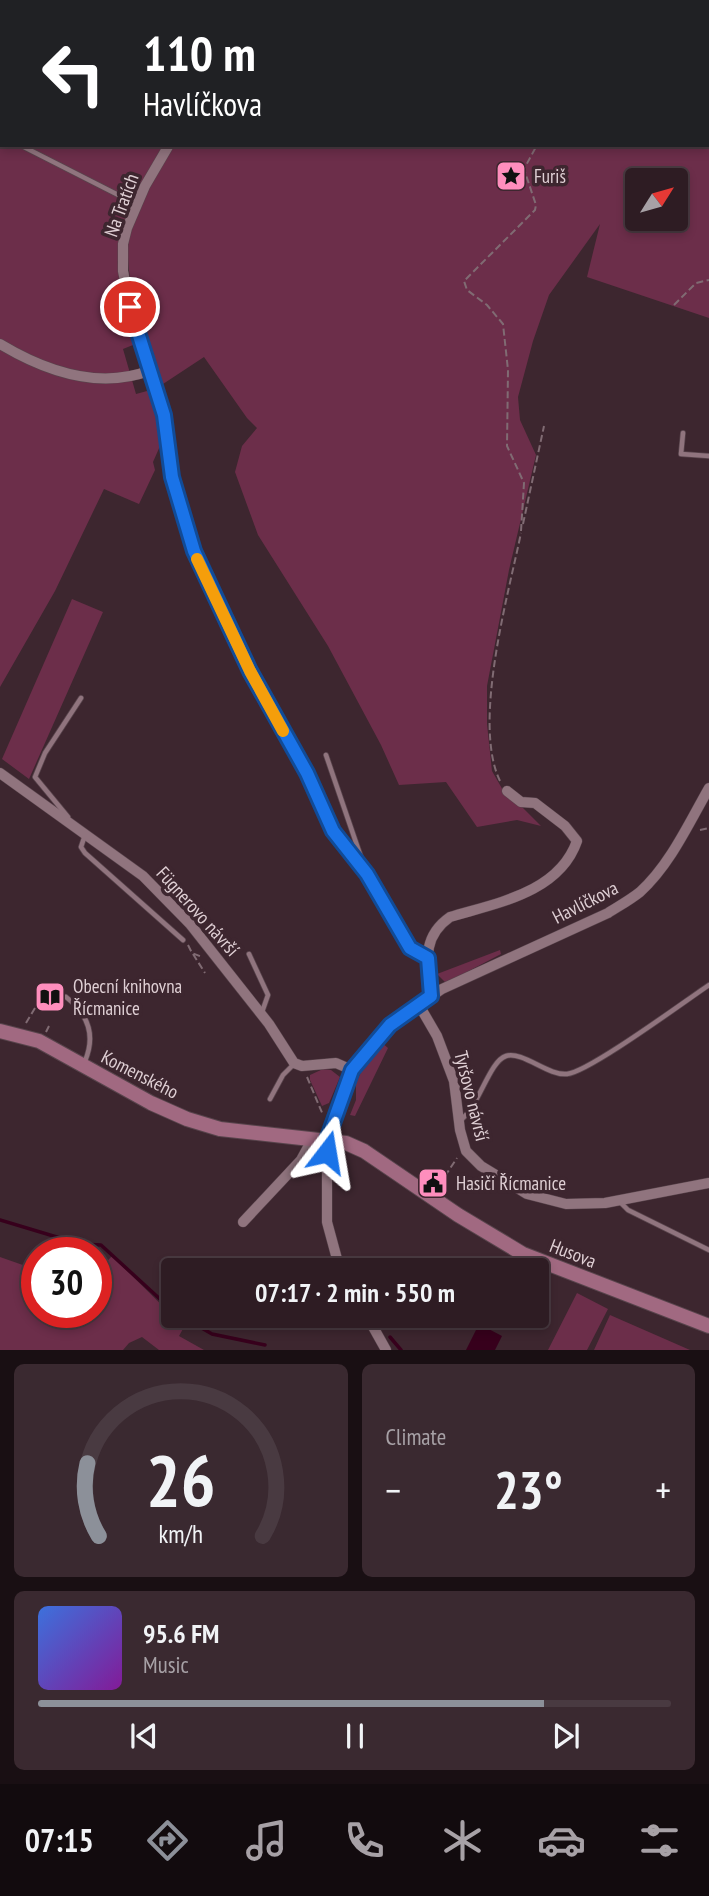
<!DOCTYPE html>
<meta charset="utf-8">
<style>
:root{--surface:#2e1c23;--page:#3a2930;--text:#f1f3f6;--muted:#a7a1a6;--line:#493a41;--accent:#8c9099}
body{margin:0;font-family:"PT Sans Narrow",sans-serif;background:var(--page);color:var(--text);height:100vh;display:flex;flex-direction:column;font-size:26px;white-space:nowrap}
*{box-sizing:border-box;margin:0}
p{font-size:23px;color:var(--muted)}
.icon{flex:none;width:38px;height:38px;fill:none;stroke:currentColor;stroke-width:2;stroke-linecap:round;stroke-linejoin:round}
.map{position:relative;height:1350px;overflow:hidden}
.details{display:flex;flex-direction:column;gap:14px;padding:14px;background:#190f13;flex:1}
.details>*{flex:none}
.top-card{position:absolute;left:0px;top:0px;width:710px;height:147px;box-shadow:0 4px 10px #0003,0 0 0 2px var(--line);background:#202124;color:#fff;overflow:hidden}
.needle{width:46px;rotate:53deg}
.tools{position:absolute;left:625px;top:168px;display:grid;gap:14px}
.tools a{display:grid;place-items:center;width:63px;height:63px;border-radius:7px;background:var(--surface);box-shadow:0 4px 10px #0003,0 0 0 2px var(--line);font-size:35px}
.speed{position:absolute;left:21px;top:1237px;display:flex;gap:14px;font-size:35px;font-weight:700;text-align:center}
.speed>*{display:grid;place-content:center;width:91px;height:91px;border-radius:50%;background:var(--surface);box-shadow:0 4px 10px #0003,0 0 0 2px var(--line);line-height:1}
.speed .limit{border:10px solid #d22;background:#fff;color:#111}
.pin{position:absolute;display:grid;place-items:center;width:60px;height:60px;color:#fff;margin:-30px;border:4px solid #fff;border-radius:50%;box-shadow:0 2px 7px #0007}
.me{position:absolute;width:77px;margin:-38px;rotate:14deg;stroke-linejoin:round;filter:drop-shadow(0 0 5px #0008)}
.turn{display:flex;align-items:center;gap:24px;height:147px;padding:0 28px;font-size:32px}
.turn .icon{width:91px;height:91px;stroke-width:2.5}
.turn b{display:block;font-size:49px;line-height:60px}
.big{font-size:52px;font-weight:600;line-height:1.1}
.details .tile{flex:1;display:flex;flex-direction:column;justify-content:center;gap:10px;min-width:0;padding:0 24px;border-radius:10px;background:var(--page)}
.details .dial{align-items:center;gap:0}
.dial svg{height:182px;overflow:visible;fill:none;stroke:var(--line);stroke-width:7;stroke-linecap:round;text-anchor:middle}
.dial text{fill:var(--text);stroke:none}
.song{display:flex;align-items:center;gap:21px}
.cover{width:84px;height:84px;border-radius:10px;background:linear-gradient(135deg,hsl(220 70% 55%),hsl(290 70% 35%))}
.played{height:7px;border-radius:4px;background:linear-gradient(90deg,var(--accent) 80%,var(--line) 80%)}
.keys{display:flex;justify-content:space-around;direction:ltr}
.heat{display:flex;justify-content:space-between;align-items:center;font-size:38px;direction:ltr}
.details .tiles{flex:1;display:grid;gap:14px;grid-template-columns:1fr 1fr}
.tile:last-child{grid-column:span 2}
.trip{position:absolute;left:161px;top:1258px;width:388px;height:70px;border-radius:7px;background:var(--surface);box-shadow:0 4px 10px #0003,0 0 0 2px var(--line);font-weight:600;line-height:70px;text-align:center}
.menu{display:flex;height:112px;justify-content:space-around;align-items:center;background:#120b0e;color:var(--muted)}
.menu .icon{width:49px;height:49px}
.menu .active{color:var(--accent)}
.menu b{font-size:32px;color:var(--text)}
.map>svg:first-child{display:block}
.green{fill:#6c2e4a;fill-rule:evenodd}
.water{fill:#37001c}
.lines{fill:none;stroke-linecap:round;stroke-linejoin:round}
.stream{stroke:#37001c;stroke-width:3.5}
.lane-casing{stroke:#58444c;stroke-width:6}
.street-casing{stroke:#58444c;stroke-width:11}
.secondary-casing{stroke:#58444c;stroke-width:16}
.path{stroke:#806b73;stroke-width:2;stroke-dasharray:7 3.5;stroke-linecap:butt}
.lane{stroke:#90747e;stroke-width:4.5}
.street{stroke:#90747e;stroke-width:10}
.secondary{stroke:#a16981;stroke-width:14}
.route-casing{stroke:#114b97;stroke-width:18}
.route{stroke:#1a73e8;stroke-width:12}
.slow{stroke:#f59e0b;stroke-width:12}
.labels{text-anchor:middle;stroke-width:7;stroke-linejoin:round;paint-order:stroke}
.poi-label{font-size:19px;fill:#dfcfd4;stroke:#3d262f;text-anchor:start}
.street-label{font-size:19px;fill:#dfcfd4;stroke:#3d262f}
</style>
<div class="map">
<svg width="709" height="1350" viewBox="0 0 709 1350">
<rect width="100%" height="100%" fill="#3d262f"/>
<path class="green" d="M 0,0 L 709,0 L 709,318 L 587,277 L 600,224 L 549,295 L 533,341 L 518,397 L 520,420 L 536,455 L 509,570 L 487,686 L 487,724 L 492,771 L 504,792 L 518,803 L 541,826 L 517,820 L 477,827 L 446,782 L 399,785 L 381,745 L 328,646 L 258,535 L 235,472 L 242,446 L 257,428 L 247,418 L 204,357 L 163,384 L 159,382 C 148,344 122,277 129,238 C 135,205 157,174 174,145 L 709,145 L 709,2 L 2,2 L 2,145 L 164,145 L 137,194 L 129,196 L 125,204 C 131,222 117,244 118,264 C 119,287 138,329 133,345 L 123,349 L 136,394 L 147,391 L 157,396 L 164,437 L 153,462 L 155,470 L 139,504 L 104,489 L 55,591 L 0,687 ZM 637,180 L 676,180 L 676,219 L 637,219 Z
M 72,599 L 103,612 L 29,779 L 2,759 Z
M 500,950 L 501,954 L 446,983 L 437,974 Z
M 381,1042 L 388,1048 L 355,1116 L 350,1115 L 356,1100 L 356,1083 L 367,1059 Z
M 323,1069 L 331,1070 L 340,1077 L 329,1103 L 322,1106 L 310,1080 L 310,1075 Z
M 112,1256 L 184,1327 L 179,1336 L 204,1350 L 159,1350 L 142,1337 L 129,1343 L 123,1350 L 0,1350 L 0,1257 L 37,1270 L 37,1312 L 96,1312 L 96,1273 Z
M 577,1293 L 608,1309 L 587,1350 L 548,1350 Z
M 610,1315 L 690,1350 L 594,1350 Z"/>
<path class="water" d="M 479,1324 L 502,1336 L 495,1350 L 466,1350 Z"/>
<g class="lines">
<path class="stream" d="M 0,1220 L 80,1244 L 101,1245 L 173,1311
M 181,1316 L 212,1334 L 265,1345
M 390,1337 L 401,1350"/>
<g class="lane-casing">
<path id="lane" d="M 0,135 L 2,136
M 20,145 L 136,204
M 683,433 L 681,454 L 709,456
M 326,755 L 362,860 L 361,864
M 68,817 L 35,777 L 45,753 L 81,698
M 85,835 L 81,847 L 85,853 L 183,940
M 249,954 L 268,995 L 262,1012
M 66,997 C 88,1014 96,1035 85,1061
M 270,1099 L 283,1075 L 294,1064
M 459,1121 C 478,1110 489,1061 506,1056 C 523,1051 548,1076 567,1074 C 589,1072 685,1001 709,985
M 619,1201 L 628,1210 L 709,1250"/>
</g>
<g class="street-casing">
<path id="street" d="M 169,145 L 145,186 L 127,228 L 123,244 L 123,271 L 130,307 L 164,415 L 172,477 L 194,551 L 250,671 L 307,773 L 333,831 L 367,874 L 410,948 L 428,958
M 0,344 C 45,371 100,390 151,370
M 0,773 L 143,876 L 190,924 L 269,1024 L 294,1063 L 302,1066 L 336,1063 L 352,1070
M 431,996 C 428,965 420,938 450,917 C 496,903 559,893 577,841 L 565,826 L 535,803 L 521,802 L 507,791
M 419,1005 L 437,1036 L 454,1081 L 460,1130 L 466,1151 L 481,1166 L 527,1194 L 566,1204 L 605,1203 L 709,1183
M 243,1222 L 301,1160 L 313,1138
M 340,1270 L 327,1222 L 327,1140 L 352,1070 L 390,1025 L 442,989 L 608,913 C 619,906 630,900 640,892 C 670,865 689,823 709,788
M 367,1316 L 386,1350"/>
</g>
<g class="secondary-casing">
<path id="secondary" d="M 0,1031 L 39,1041 L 151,1103 L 187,1119 L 220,1129 L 346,1143 L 364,1151 L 458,1215 L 523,1254 L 709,1326"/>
</g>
<path class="path" d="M 414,0 L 415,2
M 249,2 L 251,0
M 672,2 L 674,0
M 674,305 L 696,283 L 709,280
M 523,524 L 544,426
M 521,531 L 524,483 L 507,446 L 508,370 L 503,324 L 487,305 L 467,290 L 464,281 L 535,210 L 536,205 L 524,169 L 537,145
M 500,781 C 472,723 508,596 521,533
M 700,830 L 709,828
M 188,945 L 192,953 L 202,957
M 193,954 L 205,973
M 26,1023 L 38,1003
M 46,1032 L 49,1026
M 307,1077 L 323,1115
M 439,1185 L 457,1158"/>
<use href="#lane" class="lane"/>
<use href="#street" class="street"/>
<use href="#secondary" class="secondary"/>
</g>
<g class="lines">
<g class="route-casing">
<path id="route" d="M 130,307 L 164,415 L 172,477 L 194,551 L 250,671 L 307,773 L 333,831 L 367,874 L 410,948 L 428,958 L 431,996 L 390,1025 L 352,1070 L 327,1140 L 327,1152"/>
</g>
<use href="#route" class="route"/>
<path class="slow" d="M 197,559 L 250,671 L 283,731"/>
</g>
<defs>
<g id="sight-square" transform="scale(1.575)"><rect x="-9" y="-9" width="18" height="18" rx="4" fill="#fe8ebd" stroke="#3d262f"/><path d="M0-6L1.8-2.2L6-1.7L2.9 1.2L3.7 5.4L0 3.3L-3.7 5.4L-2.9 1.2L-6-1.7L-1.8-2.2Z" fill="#111"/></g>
<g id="library-square" transform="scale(1.575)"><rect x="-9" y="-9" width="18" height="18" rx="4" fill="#fe8ebd" stroke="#3d262f"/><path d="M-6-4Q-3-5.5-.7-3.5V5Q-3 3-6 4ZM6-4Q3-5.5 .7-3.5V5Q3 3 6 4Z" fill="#111"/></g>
<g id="civic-square" transform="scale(1.575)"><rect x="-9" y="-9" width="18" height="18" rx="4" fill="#fe8ebd" stroke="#3d262f"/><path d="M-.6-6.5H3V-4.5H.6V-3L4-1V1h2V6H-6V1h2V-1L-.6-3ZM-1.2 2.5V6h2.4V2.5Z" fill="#111"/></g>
</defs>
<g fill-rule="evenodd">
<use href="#sight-square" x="511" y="176"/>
<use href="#library-square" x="50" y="997"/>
<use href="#civic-square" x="433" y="1183"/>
</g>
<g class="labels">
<g class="poi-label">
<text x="534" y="183">Furiš</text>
<text x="73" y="993">Obecní knihovna<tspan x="73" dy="22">Řícmanice</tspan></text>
<text x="456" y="1190">Hasiči Řícmanice</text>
</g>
<g class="street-label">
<text transform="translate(121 205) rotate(-70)" y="7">Na Tratích</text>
<text transform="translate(585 902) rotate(-27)" y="7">Havlíčkova</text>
<text transform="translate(198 911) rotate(48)" y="7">Fügnerovo návrší</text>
<text transform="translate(140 1074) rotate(27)" y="7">Komenského</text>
<text transform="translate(472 1096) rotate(76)" y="7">Tyršovo návrší</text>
<text transform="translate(573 1253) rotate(21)" y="7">Husova</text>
</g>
</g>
</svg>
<div class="tools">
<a><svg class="needle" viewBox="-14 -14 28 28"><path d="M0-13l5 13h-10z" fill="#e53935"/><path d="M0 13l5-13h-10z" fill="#a7a1a6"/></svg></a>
</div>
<div class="speed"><div class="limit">30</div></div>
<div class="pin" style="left:130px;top:307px;background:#d93025"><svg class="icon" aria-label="arrive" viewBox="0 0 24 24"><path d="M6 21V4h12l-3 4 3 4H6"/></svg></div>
<svg class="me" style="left:327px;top:1152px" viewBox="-20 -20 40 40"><path d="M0-17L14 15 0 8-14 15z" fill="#1a73e8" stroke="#fff" stroke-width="4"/></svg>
<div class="trip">07:17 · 2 min · 550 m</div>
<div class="top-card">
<div class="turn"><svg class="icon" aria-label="left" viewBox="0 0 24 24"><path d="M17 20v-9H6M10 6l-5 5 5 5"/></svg><div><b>110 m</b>Havlíčkova</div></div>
</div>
</div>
<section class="details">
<div class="tiles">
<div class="tile dial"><svg viewBox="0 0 100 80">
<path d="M14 69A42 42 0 1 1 86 69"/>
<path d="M14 69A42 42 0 0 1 9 37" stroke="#8c9099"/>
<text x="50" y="56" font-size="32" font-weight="700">26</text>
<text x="50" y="72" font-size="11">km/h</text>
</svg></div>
<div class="tile"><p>Climate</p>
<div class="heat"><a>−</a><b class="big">23°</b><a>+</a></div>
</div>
<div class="tile">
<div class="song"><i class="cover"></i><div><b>95.6 FM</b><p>Music</p></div></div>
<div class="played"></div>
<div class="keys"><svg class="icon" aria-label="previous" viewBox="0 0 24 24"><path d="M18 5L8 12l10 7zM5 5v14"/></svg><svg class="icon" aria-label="pause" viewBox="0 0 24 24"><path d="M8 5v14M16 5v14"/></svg><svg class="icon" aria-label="next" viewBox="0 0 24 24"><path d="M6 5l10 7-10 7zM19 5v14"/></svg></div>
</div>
</div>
</section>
<nav class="menu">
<b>07:15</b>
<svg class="icon active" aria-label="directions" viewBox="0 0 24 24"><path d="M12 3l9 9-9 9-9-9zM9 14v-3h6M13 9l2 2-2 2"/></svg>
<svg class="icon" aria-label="music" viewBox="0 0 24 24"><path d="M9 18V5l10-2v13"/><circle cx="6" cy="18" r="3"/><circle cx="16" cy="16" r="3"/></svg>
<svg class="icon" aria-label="phone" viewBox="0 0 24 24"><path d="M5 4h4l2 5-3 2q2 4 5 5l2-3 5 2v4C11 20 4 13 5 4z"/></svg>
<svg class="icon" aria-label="climate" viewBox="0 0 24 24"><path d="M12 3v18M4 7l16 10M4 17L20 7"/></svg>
<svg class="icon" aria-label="car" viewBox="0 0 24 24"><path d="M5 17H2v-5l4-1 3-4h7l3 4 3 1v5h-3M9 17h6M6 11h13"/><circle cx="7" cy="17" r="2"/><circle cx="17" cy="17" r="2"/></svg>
<svg class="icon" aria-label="filters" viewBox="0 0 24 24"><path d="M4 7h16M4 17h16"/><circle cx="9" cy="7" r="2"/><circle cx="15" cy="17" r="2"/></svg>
</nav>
